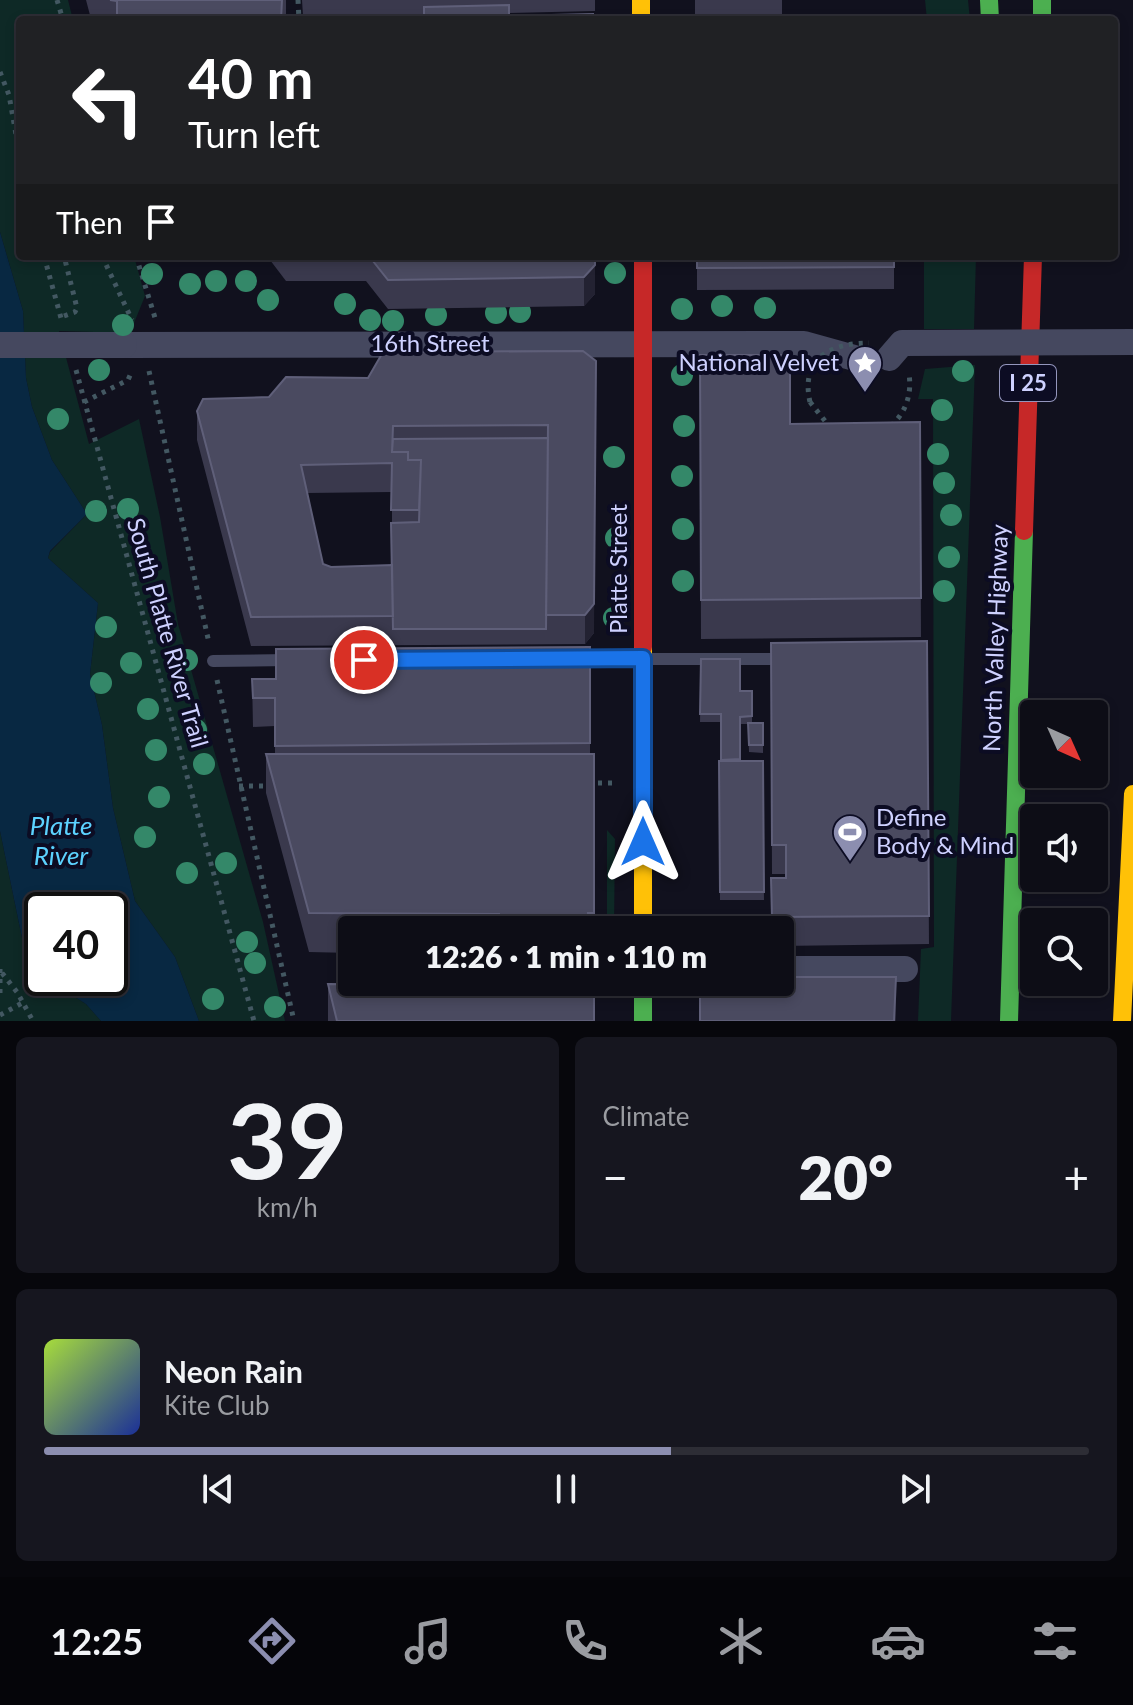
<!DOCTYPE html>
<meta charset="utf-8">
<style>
:root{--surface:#0d0d16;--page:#16161f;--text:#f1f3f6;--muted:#9a9ca1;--line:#2d2d35;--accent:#8c8eb0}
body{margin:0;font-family:Lato,sans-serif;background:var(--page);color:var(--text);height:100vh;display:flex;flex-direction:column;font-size:30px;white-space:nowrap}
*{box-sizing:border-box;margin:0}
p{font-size:26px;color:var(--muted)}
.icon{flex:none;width:44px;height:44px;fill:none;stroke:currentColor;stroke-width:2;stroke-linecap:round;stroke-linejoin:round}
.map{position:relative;height:1021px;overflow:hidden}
.side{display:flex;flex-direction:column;gap:16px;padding:16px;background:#07070c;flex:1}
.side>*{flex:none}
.hud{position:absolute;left:16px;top:16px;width:1102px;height:244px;border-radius:8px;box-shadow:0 4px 12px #0003,0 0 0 2px var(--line);background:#202124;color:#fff;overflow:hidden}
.needle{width:52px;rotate:135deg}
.tools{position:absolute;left:1020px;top:700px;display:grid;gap:16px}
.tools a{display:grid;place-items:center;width:88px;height:88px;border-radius:8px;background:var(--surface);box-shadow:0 4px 12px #0003,0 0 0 2px var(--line);font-size:40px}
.speed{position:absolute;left:24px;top:892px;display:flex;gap:16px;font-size:40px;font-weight:700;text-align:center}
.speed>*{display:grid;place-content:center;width:104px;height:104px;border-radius:50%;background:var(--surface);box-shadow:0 4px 12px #0003,0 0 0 2px var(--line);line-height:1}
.speed .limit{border:4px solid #111;border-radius:12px;background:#fff;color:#111}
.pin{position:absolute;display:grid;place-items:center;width:68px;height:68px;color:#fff;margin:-34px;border:4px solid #fff;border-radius:50%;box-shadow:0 2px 8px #0007}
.me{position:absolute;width:88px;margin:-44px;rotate:0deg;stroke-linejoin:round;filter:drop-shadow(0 0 6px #0008)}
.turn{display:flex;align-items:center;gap:28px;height:168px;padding:0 40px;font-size:36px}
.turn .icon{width:104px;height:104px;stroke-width:2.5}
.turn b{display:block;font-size:56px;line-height:68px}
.then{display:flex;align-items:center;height:76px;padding:0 40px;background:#0003;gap:16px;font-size:30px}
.big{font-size:60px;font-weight:800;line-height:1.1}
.side .tile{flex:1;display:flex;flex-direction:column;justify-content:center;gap:12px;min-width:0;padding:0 28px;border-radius:12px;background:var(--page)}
.side .dial{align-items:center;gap:0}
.dial b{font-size:104px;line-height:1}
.song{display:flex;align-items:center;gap:24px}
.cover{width:96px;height:96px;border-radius:12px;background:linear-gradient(135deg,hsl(80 70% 55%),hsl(230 70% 35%))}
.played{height:8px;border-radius:4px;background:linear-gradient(90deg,var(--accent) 60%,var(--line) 60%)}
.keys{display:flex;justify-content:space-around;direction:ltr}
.heat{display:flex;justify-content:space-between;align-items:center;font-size:44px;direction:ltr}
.side .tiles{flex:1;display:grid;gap:16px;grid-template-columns:1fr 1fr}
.tile:last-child{grid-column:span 2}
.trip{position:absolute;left:338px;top:916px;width:456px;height:80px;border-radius:8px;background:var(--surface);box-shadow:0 4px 12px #0003,0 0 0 2px var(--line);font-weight:800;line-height:80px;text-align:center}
.tabs{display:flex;height:128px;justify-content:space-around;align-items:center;background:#050509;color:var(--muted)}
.tabs .icon{width:56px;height:56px}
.tabs .on{color:var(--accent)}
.tabs b{font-size:36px;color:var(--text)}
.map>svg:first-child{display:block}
.green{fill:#0e2926}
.water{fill:#082842}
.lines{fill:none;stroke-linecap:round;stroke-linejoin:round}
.path{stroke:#435862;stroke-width:5;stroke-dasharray:4 6;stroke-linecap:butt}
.lane{stroke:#45485f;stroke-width:12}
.street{stroke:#45485f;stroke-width:26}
.fast{stroke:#4caf50;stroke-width:18}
.slow{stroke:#ffc107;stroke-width:18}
.jam{stroke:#c62828;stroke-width:18}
.path-bridge{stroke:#435862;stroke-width:5;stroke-dasharray:4 6;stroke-linecap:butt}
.street-bridge{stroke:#45485f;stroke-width:26}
.tree{fill:#348869}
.wall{fill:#3a394d;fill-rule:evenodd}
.shaded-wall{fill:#232232}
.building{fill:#4a4a60;stroke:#5f5f79;stroke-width:2}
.route-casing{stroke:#114b97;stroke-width:20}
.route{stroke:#1a73e8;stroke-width:14}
.labels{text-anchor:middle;stroke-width:8;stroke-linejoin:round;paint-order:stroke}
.shield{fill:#0c0c23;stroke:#9496bd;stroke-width:2}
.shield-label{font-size:22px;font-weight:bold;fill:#ced1ff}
.street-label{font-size:24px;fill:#ced1ff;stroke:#0c0c23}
.poi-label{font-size:24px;fill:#ced1ff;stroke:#0c0c23;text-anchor:end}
.water-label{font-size:26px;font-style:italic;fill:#5cd2ff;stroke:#0c0c23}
</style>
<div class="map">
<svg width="1133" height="1021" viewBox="0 0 1133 1021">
<rect width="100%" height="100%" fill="#11111e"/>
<path class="green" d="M 0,0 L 68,0 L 73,20 L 20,20 L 20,256 L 134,256 L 145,296 L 130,333 L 59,331 L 89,444 L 139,419 L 160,517 L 178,624 L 263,922 L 285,1021 L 199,1021 L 175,957 L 135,901 L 113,808 L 102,725 L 90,674 L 98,603 L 48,558 L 50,552 L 87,514 L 52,460 L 32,407 L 26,378 L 23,311 L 0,232 Z
M 925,0 L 968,0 L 970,20 L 927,20 Z
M 924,256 L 976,256 L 974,329 L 924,329 Z
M 975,365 L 951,1021 L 918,1021 L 921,949 L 934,947 L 933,399 L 918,399 L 925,369 Z
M 607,830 L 615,839 L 614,930 L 607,930 Z
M 0,831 L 28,967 L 86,1004 L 101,1021 L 0,1021 Z"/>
<path class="water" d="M 0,232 L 23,311 L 26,378 L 32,407 L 52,460 L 87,514 L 50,551 L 48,558 L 98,603 L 90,674 L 102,725 L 113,808 L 135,901 L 175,957 L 199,1021 L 101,1021 L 86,1004 L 45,978 L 110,978 L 110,910 L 42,910 L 42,976 L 28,967 L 0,831 Z"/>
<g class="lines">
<path class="path" d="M 57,0 L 63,20
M 298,0 L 299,20
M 0,72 L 9,95 L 20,157
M 44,256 L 61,318
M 102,256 L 132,320
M 136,256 L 156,321
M 64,316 L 75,312 L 77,308 L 64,256
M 76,370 L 254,1021
M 149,371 L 209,643
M 84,402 L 128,380 L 132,371
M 810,402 L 829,426
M 891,426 C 906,412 912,394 909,374
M 217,680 L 294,1021
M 588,783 L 614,783
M 239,786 L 270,786
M 0,969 L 0,993
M 2,973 L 17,992 L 33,1021
M 0,1015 L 24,1002"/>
<path class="lane" d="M 576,659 L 785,659
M 213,661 L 289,660"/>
<path class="street" d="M 124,345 L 804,344 L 858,359
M 780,969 L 905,969"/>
<path class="fast" d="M 989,0 L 990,20
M 1042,0 L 1042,20
M 643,982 L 643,1021
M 1009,1021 L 1024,531"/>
<path class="slow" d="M 641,0 L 641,20
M 643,647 L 643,930
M 1122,1021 L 1133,794"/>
<path class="jam" d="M 643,256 L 643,647
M 1024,531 L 1033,256"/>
<path class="path-bridge" d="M 810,402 C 800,358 831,343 869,343"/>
<path class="street-bridge" d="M 0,345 L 124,345
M 889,358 L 902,343 L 1133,342"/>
</g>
<g class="tree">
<circle cx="615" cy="273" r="11"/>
<circle cx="152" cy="274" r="11"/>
<circle cx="216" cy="281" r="11"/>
<circle cx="246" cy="281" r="11"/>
<circle cx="190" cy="284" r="11"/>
<circle cx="268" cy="300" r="11"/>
<circle cx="345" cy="304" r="11"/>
<circle cx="722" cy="306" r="11"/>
<circle cx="765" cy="308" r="11"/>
<circle cx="682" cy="309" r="11"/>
<circle cx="520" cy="312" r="11"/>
<circle cx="496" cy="313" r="11"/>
<circle cx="436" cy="315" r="11"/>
<circle cx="370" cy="320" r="11"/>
<circle cx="393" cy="321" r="11"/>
<circle cx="123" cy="325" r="11"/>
<circle cx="99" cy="370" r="11"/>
<circle cx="963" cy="371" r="11"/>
<circle cx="682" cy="375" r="11"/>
<circle cx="942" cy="410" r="11"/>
<circle cx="58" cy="419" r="11"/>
<circle cx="684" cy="426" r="11"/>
<circle cx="938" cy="454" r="11"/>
<circle cx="614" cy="457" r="11"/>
<circle cx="682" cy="476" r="11"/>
<circle cx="944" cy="483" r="11"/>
<circle cx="128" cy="509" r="11"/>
<circle cx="96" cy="511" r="11"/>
<circle cx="951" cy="515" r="11"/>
<circle cx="683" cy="529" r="11"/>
<circle cx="616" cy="538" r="11"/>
<circle cx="949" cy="557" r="11"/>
<circle cx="683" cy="581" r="11"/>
<circle cx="944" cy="591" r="11"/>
<circle cx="614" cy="618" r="11"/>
<circle cx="106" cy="627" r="11"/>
<circle cx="187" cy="660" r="11"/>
<circle cx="131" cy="663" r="11"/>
<circle cx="101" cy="683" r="11"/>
<circle cx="148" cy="709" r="11"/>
<circle cx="196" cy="730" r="11"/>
<circle cx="156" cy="750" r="11"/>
<circle cx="204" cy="764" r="11"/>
<circle cx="159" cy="797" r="11"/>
<circle cx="145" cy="837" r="11"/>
<circle cx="226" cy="863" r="11"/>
<circle cx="187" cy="873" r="11"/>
<circle cx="247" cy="942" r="11"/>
<circle cx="255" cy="963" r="11"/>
<circle cx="213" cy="999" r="11"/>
<circle cx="275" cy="1007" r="11"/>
</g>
<path class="wall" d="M 86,0 L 286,0 L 286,19 L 94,20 L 91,19 Z
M 302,0 L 595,0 L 595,11 L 509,13 L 424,18 L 424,14 L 303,16 Z
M 695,0 L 782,0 L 782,16 L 695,16 Z
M 154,256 L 595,256 L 595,294 L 584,306 L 388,309 L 366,281 L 286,281 L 270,260 L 161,260 Z
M 697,256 L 894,256 L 894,289 L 697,290 Z
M 583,351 L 594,633 L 585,644 L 251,646 L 197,440 L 197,411 L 368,378 ZM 392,492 L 392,565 L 331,567 L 323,564 L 307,493 Z
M 700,355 L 790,424 L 920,422 L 921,637 L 701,639 Z
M 927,641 L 929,944 L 780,946 L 780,930 L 772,930 L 771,878 L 786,878 L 786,874 L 772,874 L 771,643 Z
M 590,647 L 590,754 L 594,754 L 594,930 L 352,930 L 352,953 L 309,952 L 266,793 L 266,754 L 275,754 L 275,726 L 253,727 L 252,679 L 276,679 Z
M 701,659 L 740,691 L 752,691 L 752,723 L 763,723 L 763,753 L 749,752 L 748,724 L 740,724 L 740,761 L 763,761 L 764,900 L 720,900 L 719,761 L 721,761 L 721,722 L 700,722 Z
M 328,984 L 488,985 L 594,1021 L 328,1021 Z"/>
<path class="shaded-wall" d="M 595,265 L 595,294 L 584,306 L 584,277 Z
M 596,361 L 594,633 L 585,644 L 585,615 Z
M 896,977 L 896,1021 L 894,1021 Z"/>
<path class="building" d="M 110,0 L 282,0 L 281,20 L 117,20 L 117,1 Z
M 509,5 L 509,20 L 424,20 L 424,7 Z
M 593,14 L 593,20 L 509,20 L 509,16 Z
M 424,18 L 424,20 L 325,20 Z
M 369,256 L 595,256 L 595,265 L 584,277 L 388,280 Z
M 697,256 L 894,256 L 894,267 L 697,268 Z
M 583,351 L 596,361 L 594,604 L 585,615 L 546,615 L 548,425 L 393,426 L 392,452 L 408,452 L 408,460 L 421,460 L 419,510 L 391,510 L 392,463 L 301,465 L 323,564 L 331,567 L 392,565 L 393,616 L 251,617 L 197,411 L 203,399 L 269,397 L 286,377 L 368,378 L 383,352 Z
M 700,355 L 790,355 L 790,424 L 920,422 L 921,598 L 701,600 Z
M 548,438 L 546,629 L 393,629 L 391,523 L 419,522 L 421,460 L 408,460 L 408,452 L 392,452 L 393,439 Z
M 927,641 L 929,916 L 772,917 L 771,878 L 786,878 L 786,845 L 772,845 L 771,643 Z
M 590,647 L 590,743 L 275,746 L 275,698 L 253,698 L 252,679 L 276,679 L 276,649 Z
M 701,659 L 740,659 L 740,691 L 752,691 L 752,716 L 740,717 L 740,759 L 721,760 L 721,714 L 700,714 Z
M 748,723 L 763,723 L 763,745 L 749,745 Z
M 266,754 L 594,754 L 594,913 L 588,913 L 589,930 L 499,930 L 499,914 L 309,913 Z
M 719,761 L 763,761 L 764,892 L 720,892 Z
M 780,977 L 896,977 L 894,1021 L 700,1021 L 700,982 L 780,982 Z
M 488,982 L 594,982 L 594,1021 L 337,1021 L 328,984 L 488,985 Z"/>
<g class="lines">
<g class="route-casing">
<path id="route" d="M 364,660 L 643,658 L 643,842"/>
</g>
<use href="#route" class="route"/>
</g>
<defs>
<g id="sight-pin" transform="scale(1.8)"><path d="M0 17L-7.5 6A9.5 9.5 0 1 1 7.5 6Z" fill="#8c8eb0" stroke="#0c0c23"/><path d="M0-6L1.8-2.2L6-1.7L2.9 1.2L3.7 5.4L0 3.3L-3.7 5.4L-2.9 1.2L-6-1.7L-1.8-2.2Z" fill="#fff"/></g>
<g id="stadium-pin" transform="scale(1.8)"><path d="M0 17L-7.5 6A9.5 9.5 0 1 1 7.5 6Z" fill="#8c8eb0" stroke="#0c0c23"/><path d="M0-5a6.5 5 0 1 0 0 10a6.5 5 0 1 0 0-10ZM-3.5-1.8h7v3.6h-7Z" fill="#fff"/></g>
</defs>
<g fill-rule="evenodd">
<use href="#sight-pin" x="865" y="363"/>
<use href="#stadium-pin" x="850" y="832"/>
</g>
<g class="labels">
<rect class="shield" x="1000" y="365" width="56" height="36" rx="6"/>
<g class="shield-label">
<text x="1028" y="391">I 25</text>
</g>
<g class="street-label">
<text x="430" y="352">16th Street</text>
<text transform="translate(619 569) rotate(-90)" y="8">Platte Street</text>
<text transform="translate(167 633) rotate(74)" y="8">South Platte River Trail</text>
<text transform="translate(996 638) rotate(-88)" y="8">North Valley Highway</text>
</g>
<g class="poi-label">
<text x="839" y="371">National Velvet</text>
<text x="876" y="826" text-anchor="start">Define<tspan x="876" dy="28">Body &amp; Mind</tspan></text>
</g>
<g class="water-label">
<text x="61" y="835">Platte<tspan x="61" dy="30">River</tspan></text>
</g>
</g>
</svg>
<div class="tools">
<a><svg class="needle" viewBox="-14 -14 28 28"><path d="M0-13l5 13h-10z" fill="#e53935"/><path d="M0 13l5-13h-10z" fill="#9a9ca1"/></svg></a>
<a><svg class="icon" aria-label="sound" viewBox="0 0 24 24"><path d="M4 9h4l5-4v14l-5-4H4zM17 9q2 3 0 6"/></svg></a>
<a><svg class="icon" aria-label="search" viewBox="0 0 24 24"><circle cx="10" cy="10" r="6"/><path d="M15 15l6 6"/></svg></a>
</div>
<div class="speed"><div class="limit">40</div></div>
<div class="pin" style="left:364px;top:660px;background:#d93025"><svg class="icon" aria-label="arrive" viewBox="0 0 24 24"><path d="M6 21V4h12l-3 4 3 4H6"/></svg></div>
<svg class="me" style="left:643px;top:842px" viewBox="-20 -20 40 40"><path d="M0-17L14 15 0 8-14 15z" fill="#1a73e8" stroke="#fff" stroke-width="4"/></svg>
<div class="trip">12:26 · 1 min · 110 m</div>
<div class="hud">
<div class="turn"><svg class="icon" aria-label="left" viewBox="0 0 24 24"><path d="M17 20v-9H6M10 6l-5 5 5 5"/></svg><div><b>40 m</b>Turn left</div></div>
<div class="then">Then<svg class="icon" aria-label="arrive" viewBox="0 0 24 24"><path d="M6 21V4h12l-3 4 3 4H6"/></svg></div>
</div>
</div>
<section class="side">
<div class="tiles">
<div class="tile dial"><b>39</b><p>km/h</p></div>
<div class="tile"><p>Climate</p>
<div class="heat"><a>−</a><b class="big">20°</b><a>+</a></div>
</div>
<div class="tile">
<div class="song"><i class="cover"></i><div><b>Neon Rain</b><p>Kite Club</p></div></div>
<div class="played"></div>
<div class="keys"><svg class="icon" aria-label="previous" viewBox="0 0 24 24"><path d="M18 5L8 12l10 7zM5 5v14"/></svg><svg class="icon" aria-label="pause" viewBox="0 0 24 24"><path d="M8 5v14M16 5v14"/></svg><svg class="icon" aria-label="next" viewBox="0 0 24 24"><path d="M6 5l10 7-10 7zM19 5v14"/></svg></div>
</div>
</div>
</section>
<nav class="tabs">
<b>12:25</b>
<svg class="icon on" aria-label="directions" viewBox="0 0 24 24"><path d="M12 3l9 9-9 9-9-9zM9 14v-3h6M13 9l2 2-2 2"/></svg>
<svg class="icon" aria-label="music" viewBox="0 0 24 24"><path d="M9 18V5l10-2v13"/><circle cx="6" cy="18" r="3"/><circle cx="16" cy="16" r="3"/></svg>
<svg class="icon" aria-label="phone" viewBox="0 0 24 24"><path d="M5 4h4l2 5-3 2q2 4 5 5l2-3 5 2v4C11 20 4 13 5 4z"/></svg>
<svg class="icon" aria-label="climate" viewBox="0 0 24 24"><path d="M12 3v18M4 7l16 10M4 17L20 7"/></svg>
<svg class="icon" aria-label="car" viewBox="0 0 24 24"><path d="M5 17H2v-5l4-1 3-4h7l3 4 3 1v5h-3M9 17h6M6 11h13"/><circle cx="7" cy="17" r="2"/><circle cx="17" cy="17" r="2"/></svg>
<svg class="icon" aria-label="filters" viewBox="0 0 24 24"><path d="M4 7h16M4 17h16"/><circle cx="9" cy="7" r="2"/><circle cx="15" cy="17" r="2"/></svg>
</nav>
